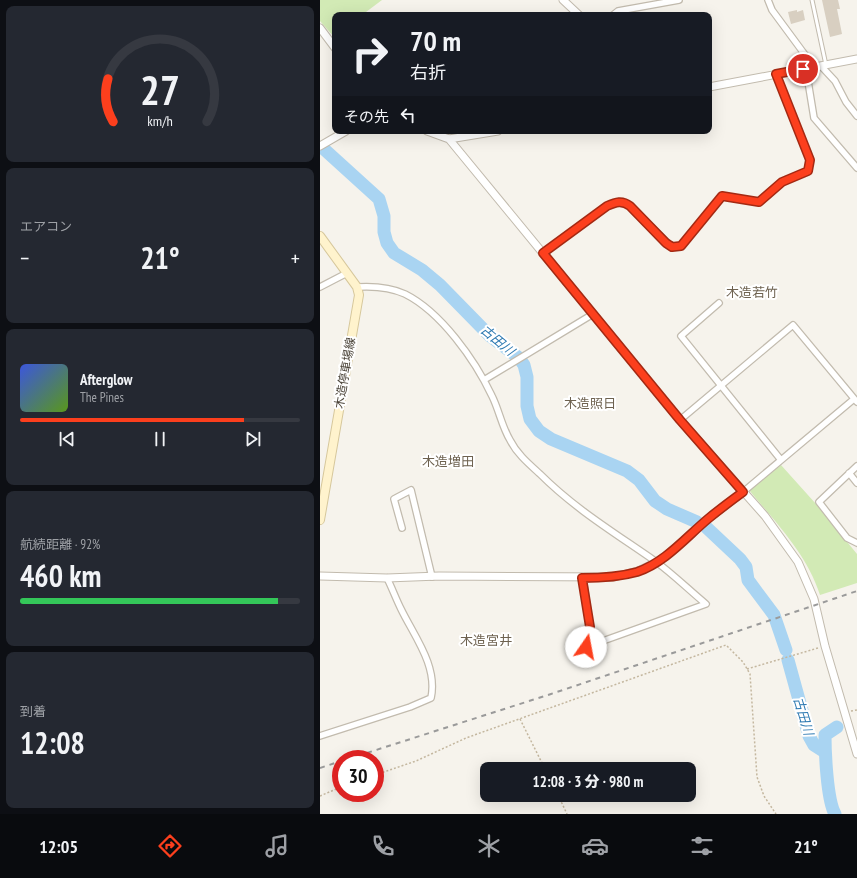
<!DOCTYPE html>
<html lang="ja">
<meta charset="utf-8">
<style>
:root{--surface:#171b24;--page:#242831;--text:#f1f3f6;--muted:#9ea1a6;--line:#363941;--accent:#fc3f1d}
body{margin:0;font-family:"PT Sans Narrow","Noto Sans JP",sans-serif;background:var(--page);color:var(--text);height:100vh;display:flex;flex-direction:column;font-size:15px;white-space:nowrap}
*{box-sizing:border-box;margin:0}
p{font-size:13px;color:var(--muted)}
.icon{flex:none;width:22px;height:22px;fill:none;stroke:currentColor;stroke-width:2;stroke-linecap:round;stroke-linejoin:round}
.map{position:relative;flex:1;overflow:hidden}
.sheet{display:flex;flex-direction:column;gap:6px;padding:6px;background:#0d0f14;width:320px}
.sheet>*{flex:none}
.hud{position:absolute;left:12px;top:12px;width:380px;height:122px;border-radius:8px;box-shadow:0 4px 16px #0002;background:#171b24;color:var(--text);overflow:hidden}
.speed{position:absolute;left:12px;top:750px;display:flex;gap:8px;font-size:20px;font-weight:700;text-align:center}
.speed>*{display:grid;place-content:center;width:52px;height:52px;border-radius:50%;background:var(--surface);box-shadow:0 4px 16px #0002;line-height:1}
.speed .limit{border:6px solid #d22;background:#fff;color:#111}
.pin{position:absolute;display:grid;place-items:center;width:34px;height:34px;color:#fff;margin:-17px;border:2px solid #fff;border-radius:50%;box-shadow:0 1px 4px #0007}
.me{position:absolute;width:44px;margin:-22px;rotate:12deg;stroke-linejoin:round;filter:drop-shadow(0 0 3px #0008)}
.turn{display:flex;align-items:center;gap:14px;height:84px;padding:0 12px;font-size:18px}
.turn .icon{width:52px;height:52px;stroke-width:2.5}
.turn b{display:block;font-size:28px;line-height:34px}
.then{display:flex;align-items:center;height:38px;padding:0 12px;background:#0003;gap:8px;font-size:15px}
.big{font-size:30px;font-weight:800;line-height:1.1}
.sheet .tile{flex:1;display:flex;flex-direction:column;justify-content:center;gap:6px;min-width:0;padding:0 14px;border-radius:8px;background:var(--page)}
.sheet .dial{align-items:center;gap:0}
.dial svg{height:104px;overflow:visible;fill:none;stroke:var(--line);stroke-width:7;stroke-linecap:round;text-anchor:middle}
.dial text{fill:var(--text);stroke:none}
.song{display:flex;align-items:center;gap:12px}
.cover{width:48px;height:48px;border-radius:6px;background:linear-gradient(135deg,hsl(230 70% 55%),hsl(90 70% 35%))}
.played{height:4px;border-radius:2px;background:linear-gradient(90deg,var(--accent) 80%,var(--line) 80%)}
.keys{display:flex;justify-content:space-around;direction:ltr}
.heat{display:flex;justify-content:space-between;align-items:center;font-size:22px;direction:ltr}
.charge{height:6px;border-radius:3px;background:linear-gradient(90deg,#34c759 92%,var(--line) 0)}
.trip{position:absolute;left:160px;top:762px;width:216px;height:40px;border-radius:8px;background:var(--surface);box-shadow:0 4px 16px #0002;font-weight:800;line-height:40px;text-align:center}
.tabs{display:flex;height:64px;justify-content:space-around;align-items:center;background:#090b0e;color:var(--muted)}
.tabs .icon{width:28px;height:28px}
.tabs .current{color:var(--accent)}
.tabs b{font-size:18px;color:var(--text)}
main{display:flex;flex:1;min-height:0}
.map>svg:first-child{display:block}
.green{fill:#d2eab5}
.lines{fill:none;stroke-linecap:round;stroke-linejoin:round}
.river{stroke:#a9d4f2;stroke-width:13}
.building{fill:#d8cfc1}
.service-casing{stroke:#c2bbae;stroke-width:5}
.minor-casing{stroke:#c2bbae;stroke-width:8}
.tertiary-casing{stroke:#c2bbae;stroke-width:9}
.secondary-casing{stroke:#d6c79b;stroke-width:10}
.path{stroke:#c4b79f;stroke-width:1.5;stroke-dasharray:2 2;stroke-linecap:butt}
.service{stroke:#fff;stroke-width:3}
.minor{stroke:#fff;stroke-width:5.5}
.tertiary{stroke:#fff;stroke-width:7}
.secondary{stroke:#fff3cd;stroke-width:8}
.rail{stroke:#9a9a9a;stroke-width:2;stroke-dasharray:5 5;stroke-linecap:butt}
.route-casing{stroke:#a42913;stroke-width:10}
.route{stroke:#fc3f1d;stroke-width:7}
.labels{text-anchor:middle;stroke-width:4;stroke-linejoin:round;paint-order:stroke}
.street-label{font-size:12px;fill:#4b4439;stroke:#fff}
.neighbourhood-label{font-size:13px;fill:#6e6250;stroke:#fff}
.water-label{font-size:13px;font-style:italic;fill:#2e7ab2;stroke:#fff}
</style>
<main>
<section class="sheet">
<div class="tile dial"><svg viewBox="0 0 100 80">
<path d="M14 69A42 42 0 1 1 86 69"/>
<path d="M14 69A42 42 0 0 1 10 36" stroke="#fc3f1d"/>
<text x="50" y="56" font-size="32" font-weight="700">27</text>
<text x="50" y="72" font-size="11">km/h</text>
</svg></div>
<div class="tile"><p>エアコン</p>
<div class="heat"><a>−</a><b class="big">21°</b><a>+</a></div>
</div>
<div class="tile">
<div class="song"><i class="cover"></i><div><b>Afterglow</b><p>The Pines</p></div></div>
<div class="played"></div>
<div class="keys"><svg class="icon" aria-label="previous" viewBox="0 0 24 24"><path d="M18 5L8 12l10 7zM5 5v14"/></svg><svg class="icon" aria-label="pause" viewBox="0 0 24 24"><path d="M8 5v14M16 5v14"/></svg><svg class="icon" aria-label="next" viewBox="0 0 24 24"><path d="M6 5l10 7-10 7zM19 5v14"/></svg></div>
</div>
<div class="tile"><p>航続距離 · 92%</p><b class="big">460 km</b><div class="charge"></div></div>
<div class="tile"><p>到着</p><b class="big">12:08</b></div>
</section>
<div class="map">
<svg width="537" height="814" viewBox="0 0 537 814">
<rect width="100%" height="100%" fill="#f6f3ec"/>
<path class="green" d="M 0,0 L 62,0 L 42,15 L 15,15 L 14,37 L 0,21 Z
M 461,465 L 496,504 L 537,554 L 537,583 L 500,595 C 487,554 456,523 429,490 Z"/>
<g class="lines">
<path class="river" d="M 5,150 L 59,199 L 64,216 L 64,232 L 67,243 L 74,253 L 102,270 L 120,285 L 169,335 L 199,358 L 204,365 L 207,377 L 207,406 L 210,419 L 219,431 L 231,439 L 307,471 L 319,480 L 335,501 L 347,509 L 377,522
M 387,528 L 420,559 L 426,567 L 428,580 L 454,615 L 466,650
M 468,660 L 489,736 L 494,745 L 505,752
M 515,814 C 507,800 505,752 505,735 L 517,727"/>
</g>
<path class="building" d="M 502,0 L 518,0 L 520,9 L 517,9 L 522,34 L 510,37 Z
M 477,10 L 477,12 L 483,10 L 485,20 L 471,24 L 468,12 Z"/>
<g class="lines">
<g class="service-casing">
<path id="service" d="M 492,0 L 506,65"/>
</g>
<g class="minor-casing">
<path id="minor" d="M 448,0 L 452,10 L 494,67
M 293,15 L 298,11 L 359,0
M 501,66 L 515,81 L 526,102 L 537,116
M 486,69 L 494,118 L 537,168
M 223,253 L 287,206 C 296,202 302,200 310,206 L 352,247 L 361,246 L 402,196 L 439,202 L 462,182 L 488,171 L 490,160 L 456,74
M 0,287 L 27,273
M 37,287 C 53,286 70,287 85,294 C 121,312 155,360 172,396 C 179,410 182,427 190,440 C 197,454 209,464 220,474 C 255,509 295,533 335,561 C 353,574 369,590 386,604 L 266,647 L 270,627 L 263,578
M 399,303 L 361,336 L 461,460
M 164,380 L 273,314
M 360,420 L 473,325 L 537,402
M 537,466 L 499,502 L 527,538 L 537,543
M 529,473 L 537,483
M 423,492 L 534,399
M 82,528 L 74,499 L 91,490 L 112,577
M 0,736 L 90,707 L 111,698 C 118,666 94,636 81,609 C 76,599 72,588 67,578"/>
</g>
<g class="tertiary-casing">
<path id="tertiary" d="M 243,0 L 259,15
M 0,28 L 15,48
M 389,87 L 537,59
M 107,131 L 129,139 L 178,131
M 129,139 L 360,420 L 445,516 L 478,562 L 494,599 L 505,646 L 537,754
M 0,146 L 26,131
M 0,576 L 67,578 L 119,576 L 294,577 L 318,571 L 337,562 L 351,552 L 389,518 L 423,492"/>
</g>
<g class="secondary-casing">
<path id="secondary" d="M 0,236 L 37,287 L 39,295 L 0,520"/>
</g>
<path class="path" d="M 427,669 L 498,648
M 531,711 L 537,710
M 200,719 L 225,769
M 55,775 L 96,761 L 146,738 L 406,645 L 423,662 L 430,674 L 437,777 L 444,796 L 456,814
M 238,795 L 247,814
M 0,796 L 21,787"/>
<use href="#service" class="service"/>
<use href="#minor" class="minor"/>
<use href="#tertiary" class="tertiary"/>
<use href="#secondary" class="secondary"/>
<path class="rail" d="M 28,759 L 231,694 L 537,591
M 0,768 L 21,761"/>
</g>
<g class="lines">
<g class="route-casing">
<path id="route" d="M 266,647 L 270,627 L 262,578 C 281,578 299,577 317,572 C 346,562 366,537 389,518 C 400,509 412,500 423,492 L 360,420 L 223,253 L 287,206 C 296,202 302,200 310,206 L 346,243 L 352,247 L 361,246 L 402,196 L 439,202 L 462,182 L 488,171 L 490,160 L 456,74 L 483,69"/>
</g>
<use href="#route" class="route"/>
</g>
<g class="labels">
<g class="street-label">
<text transform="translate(25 373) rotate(-80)" y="4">木造停車場線</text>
</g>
<g class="neighbourhood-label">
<text x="432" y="297">木造若竹</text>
<text x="270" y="408">木造照日</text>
<text x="128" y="466">木造増田</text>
<text x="166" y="645">木造宮井</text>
</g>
<g class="water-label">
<text transform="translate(178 340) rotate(40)" y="5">古田川</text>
<text transform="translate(484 716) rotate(73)" y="5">古田川</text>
</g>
</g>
</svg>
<div class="speed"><div class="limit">30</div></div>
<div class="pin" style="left:483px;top:69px;background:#d93025"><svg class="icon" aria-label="arrive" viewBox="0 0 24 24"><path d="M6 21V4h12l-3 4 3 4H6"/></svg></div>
<svg class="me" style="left:266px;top:647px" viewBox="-20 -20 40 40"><circle r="19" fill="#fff"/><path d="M0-13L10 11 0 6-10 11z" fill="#fc3f1d"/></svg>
<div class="trip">12:08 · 3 分 · 980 m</div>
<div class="hud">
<div class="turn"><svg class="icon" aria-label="right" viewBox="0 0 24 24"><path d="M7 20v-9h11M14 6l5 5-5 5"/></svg><div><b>70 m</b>右折</div></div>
<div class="then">その先<svg class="icon" aria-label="left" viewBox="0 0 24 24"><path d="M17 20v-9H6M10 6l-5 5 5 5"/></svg></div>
</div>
</div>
</main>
<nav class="tabs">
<b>12:05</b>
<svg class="icon current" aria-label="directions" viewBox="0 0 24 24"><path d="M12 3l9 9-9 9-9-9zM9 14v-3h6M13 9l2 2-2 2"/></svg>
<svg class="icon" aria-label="music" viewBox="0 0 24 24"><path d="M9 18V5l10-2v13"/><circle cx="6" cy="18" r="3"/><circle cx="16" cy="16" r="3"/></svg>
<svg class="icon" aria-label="phone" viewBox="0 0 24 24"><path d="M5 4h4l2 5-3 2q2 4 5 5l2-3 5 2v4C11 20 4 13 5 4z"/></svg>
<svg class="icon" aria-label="climate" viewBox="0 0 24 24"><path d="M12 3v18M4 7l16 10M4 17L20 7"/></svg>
<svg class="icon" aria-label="car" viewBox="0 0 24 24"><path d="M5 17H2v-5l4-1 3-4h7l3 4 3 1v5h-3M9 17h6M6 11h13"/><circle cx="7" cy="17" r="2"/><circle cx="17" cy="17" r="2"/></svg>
<svg class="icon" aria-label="filters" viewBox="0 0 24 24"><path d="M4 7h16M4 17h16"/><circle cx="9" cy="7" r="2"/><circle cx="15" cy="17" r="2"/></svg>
<b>21°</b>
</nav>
